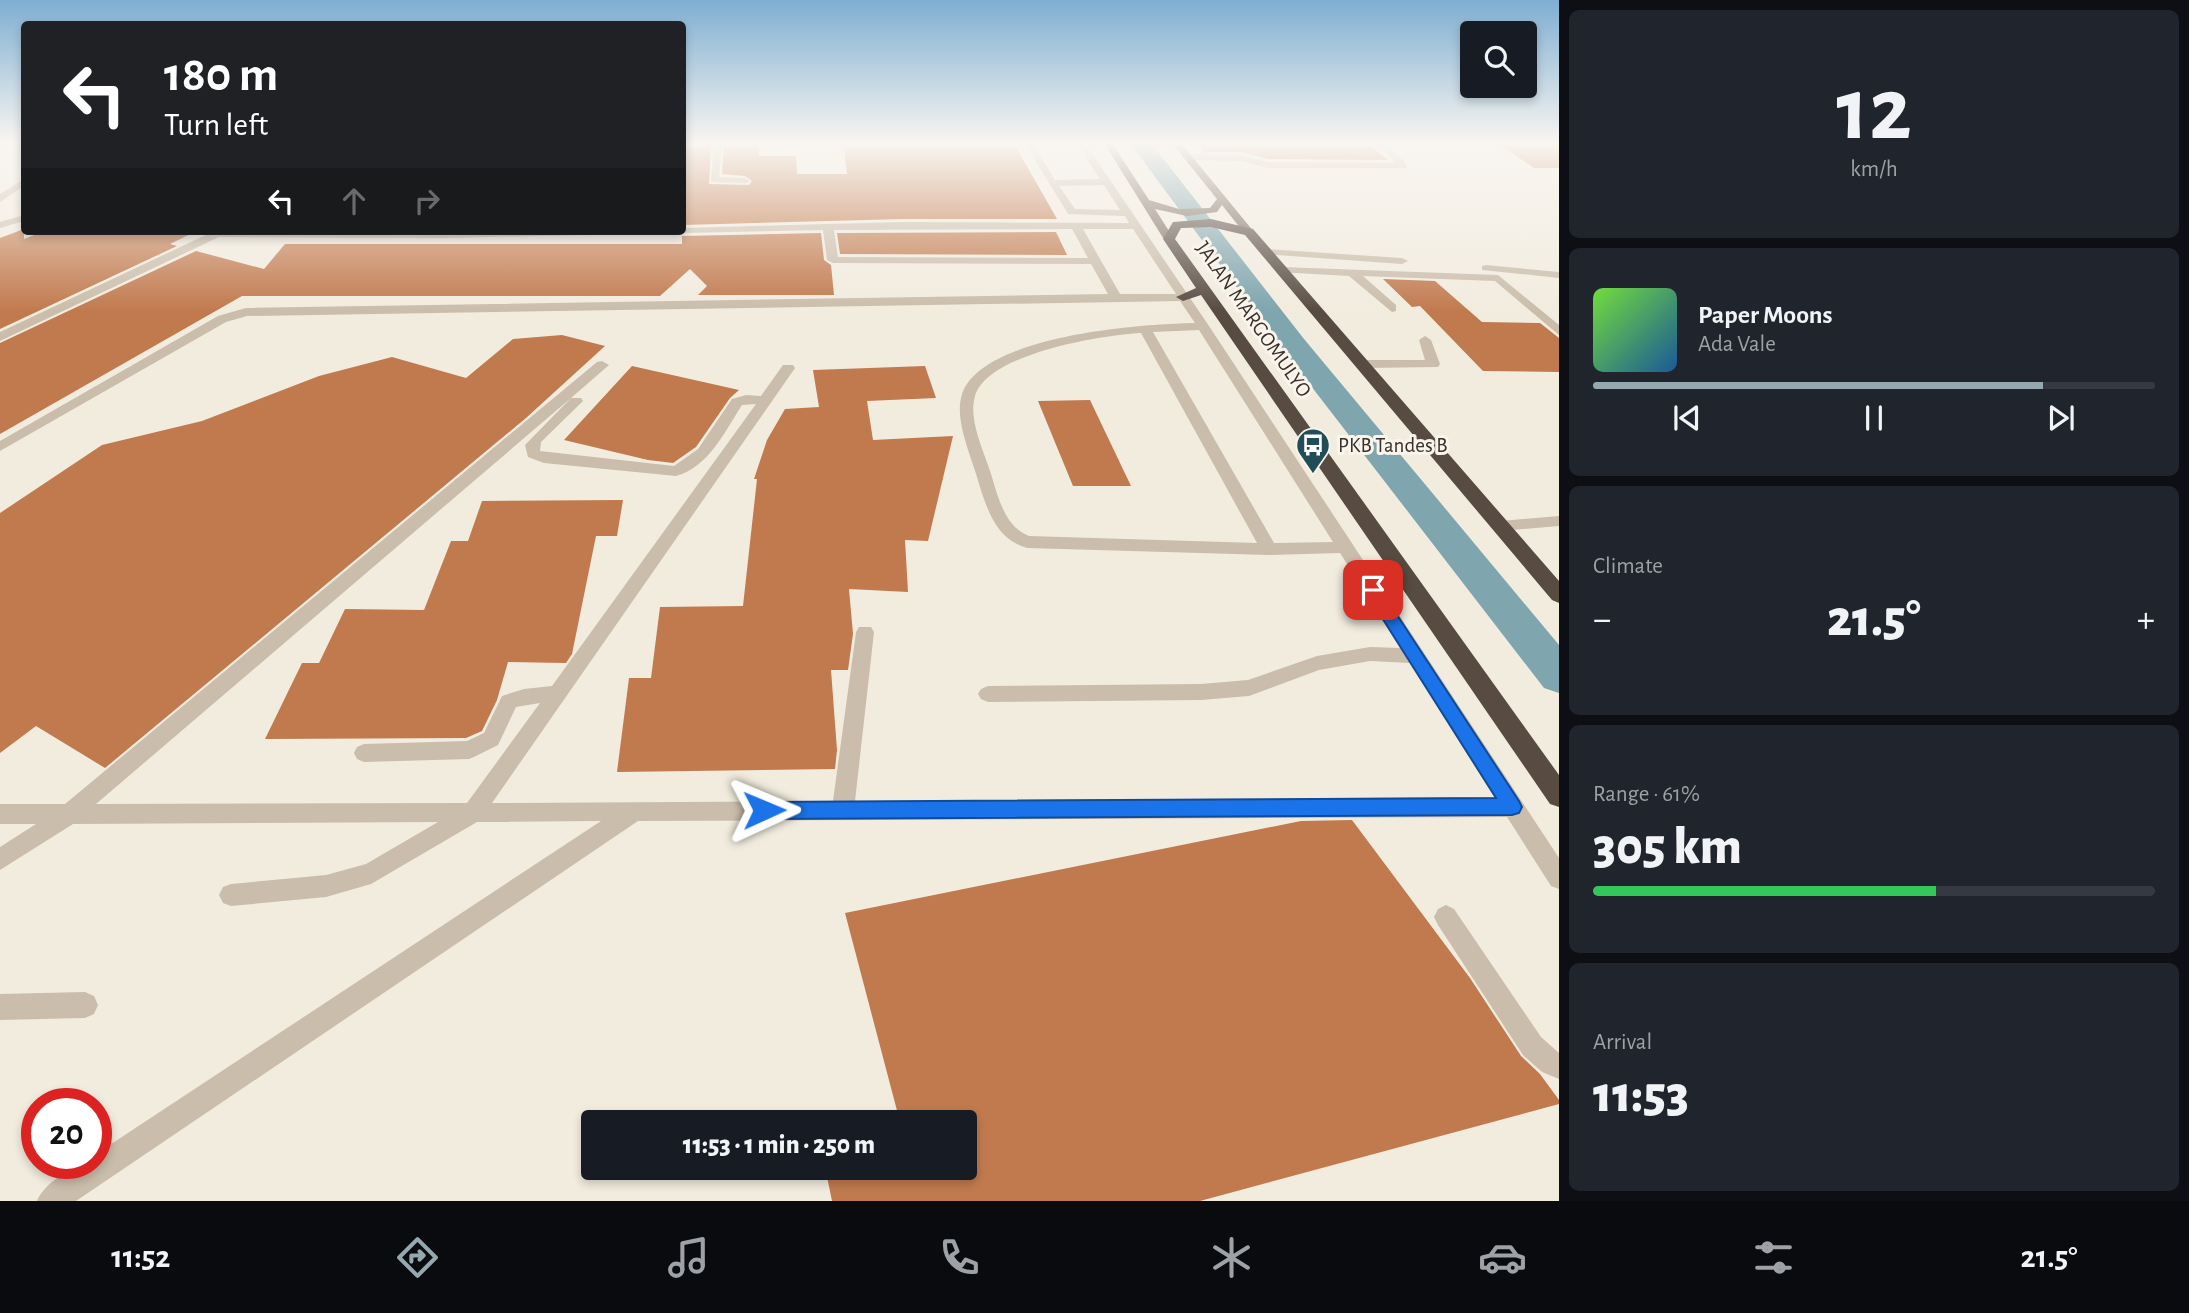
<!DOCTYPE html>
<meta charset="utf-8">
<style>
:root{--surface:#171b24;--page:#20242c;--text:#f1f3f6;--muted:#9ea1a6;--line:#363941;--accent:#93a8af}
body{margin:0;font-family:"Alegreya Sans",sans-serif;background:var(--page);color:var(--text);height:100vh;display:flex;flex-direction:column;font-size:26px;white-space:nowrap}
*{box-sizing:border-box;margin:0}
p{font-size:23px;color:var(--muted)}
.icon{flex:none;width:38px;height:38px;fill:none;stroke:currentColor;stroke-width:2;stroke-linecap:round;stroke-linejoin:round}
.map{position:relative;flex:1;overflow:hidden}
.side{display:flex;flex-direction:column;gap:10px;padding:10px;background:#0d0f14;width:630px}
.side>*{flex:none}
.guide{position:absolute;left:21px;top:21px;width:665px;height:214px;border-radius:7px;box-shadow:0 4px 10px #0003;background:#202124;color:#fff;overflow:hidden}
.fabs{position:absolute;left:1460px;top:21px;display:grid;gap:14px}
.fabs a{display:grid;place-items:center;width:77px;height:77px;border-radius:7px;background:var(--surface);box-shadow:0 4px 10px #0003;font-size:35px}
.speed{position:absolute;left:21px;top:1088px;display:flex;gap:14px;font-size:35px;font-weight:700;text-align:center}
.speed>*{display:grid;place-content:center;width:91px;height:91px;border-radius:50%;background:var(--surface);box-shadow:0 4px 10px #0003;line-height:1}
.speed .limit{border:10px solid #d22;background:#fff;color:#111}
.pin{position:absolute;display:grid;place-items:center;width:60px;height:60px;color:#fff;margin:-30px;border-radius:14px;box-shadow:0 4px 10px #0006}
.me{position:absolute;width:77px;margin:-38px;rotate:89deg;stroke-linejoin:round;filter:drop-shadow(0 0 5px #0008)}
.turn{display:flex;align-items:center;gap:24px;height:147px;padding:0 28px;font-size:32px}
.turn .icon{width:91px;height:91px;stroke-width:2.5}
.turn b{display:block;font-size:49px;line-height:60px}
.lanes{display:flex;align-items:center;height:66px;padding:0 28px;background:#0003;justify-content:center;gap:35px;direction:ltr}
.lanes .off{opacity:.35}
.big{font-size:52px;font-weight:800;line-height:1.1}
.side .card{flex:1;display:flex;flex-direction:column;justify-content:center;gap:10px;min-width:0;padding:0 24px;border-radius:10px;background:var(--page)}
.side .dial{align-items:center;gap:0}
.dial b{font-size:91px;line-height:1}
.song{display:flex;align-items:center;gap:21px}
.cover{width:84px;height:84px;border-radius:10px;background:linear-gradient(135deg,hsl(100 70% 55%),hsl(210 70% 35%))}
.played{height:7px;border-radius:4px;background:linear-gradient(90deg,var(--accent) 80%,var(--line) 80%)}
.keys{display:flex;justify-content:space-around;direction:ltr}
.heat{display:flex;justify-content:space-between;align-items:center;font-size:38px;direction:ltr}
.charge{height:10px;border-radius:5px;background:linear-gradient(90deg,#34c759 61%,var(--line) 0)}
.trip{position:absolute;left:581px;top:1110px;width:396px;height:70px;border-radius:7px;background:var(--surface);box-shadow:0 4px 10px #0003;font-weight:800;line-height:70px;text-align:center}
.menu{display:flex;height:112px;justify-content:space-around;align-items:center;background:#090b0e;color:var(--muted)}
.menu .icon{width:49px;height:49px}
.menu .on{color:var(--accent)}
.menu b{font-size:32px;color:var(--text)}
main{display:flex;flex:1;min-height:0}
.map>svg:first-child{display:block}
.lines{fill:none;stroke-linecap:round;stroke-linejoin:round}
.river{fill:#7fa5ae;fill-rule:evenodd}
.building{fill:#c17a4e}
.minor{fill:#cabdab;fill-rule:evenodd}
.major{fill:#796a5c;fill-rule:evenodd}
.highway{fill:#584c42;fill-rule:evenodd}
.route{fill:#1a73e8;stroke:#114b97;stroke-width:2}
.labels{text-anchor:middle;stroke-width:6;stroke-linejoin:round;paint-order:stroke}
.street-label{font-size:21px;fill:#38302a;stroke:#f9f5ec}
.poi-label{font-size:21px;fill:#38302a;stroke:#f9f5ec;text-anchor:start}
</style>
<main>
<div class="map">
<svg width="1559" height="1201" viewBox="0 0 1559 1201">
<rect width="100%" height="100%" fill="#f2ecdf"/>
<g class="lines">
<path class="river" d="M 1130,143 L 1151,143 L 1304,339 L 1559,645 L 1559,693 L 1544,688 L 1284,351 Z"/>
</g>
<path class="building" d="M 1197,143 L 1367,143 L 1388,160 L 1268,159 L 1242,152 L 1204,152 Z
M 1497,143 L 1559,143 L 1559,168 L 1534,168 Z
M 729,144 L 759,144 L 759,156 L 796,156 L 797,174 L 847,174 L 844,147 L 1016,147 L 1057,219 L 903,219 L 682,225 L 682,147 L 711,146 L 709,184 L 749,185 L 752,181 L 745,176 L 722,174 L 724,146 Z
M 24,229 L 24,239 L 45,231 L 197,231 L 170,244 L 177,246 L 0,329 L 0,238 Z
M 1056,232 L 1067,255 L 840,254 L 837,233 Z
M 821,233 L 824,260 L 831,265 L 834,295 L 698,295 L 707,286 L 690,269 L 660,296 L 242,296 L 0,434 L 0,343 L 196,251 L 264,269 L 285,244 L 682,244 L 682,236 Z
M 1383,279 L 1435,281 L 1482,322 L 1540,323 L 1559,338 L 1559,372 L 1483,371 L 1420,306 L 1412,307 Z
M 562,335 L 605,346 L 526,418 L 105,768 L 36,726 L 0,753 L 0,513 L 102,445 L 202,421 L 319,376 L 392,357 L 466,378 L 513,339 Z
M 632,366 L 739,390 L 730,398 L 696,447 L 673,463 L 648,460 L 564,440 Z
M 925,366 L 936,398 L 867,401 L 873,440 L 953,436 L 928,541 L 905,540 L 908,592 L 849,589 L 853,634 L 848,670 L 831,670 L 837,750 L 835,769 L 617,772 L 629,678 L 651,678 L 660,607 L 743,606 L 757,479 L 754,479 L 767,440 L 785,409 L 819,407 L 813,370 Z
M 1090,400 L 1131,486 L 1073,486 L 1038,401 Z
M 623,500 L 617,536 L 596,536 L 572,654 L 566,663 L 508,662 L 497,700 L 482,731 L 466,738 L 265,739 L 302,663 L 319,663 L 345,609 L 424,610 L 451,541 L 468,541 L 482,501 Z
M 1352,820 L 1470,978 L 1521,1056 L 1540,1074 L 1559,1100 L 1559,1104 L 1200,1201 L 832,1201 L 825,1167 L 964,1167 L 964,1122 L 900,1122 L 845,913 L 1301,821 Z"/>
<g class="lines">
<path class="minor" d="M 0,143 L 24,143 L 24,146 L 0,146 Z
M 714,143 L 722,143 L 719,177 L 744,178 L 749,181 L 747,183 L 711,182 Z
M 1021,143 L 1033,143 L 1055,180 L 1100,179 L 1077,143 L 1085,143 L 1209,326 L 1559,858 L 1559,889 L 1551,886 L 1507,817 L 638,821 L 76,1201 L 37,1201 C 45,1181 76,1164 96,1164 L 96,1154 L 601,821 L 477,822 L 371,884 L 326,897 L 231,906 L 223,903 L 219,895 L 223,887 L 231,884 L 326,875 L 366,864 L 438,822 L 73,824 L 0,870 L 0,847 L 36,824 L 0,824 L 0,804 L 65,804 L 597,362 L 602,361 L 609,365 L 571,398 L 581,398 L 583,401 L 541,442 L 540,451 L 674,466 L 698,449 L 732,399 L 746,395 L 761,396 L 783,365 L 793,365 L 795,368 L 492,803 L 833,801 L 856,632 L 859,627 L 871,627 L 874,632 L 855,801 L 1495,797 L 1410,663 L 1370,661 L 1319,670 L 1249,696 L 1201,700 L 988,702 L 981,699 L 978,694 L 981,689 L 988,686 L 1201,684 L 1248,680 L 1317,656 L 1370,647 L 1401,648 L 1340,553 L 1269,555 L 1027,548 C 995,539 986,507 977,477 C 970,453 954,419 962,394 C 982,335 1142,324 1195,323 L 1180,301 L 247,316 L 226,322 L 0,451 L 0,441 L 218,316 L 246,308 L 1108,294 L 1091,264 L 833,263 L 827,260 L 823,230 L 445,238 L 219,237 L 0,341 L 0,332 L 210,233 L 209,231 L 682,231 L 682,228 L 903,222 L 1129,223 L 1125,216 L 1068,214 L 1027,147 ZM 1104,185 L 1120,210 L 1075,209 L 1059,186 ZM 1072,229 L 1088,258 L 838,257 L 834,230 ZM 1083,229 L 1133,229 L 1176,294 L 1120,294 ZM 1199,330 L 1333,542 L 1274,543 L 1153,332 ZM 1141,333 L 1257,543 L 1029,536 C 1005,527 998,497 991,474 C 984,451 968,420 975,396 C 988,353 1103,335 1141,333 ZM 571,398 L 525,445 L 528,457 L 544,463 L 676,476 C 709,467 725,431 742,405 L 756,404 L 552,686 L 524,689 L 502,696 L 484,733 L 467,741 L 364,744 L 357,747 L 354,753 L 357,759 L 364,762 L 469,759 L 476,756 L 498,745 L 516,707 L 540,703 L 467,803 L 96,804 Z
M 1391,149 L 1407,164 L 1407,168 L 1268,168 L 1242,161 L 1187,160 L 1182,157 L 1187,154 L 1242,155 L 1268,162 L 1396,163 L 1386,152 Z
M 24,179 L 24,186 L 0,202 L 0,194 Z
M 24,215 L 24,221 L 0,228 L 0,222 Z
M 1267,249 L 1402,258 L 1408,261 L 1402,264 L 1263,254 L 1262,252 Z
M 1486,265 L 1559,272 L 1559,278 L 1482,270 L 1482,266 Z
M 1282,267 L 1498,275 L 1559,325 L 1559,335 L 1495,281 L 1363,276 L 1396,305 L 1396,311 L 1392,312 L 1349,276 L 1278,272 L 1278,268 Z
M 1425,336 L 1431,340 L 1440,364 L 1438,367 L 1364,368 L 1357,364 L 1364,360 L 1425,360 L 1419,340 Z
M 1559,516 L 1559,526 L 1500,531 L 1492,526 L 1500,521 Z
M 1446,905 L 1454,909 L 1541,1037 L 1559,1053 L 1559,1079 L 1542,1072 L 1523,1055 L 1438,925 L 1434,917 L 1438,909 Z
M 85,992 L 94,996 L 98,1005 L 94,1014 L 85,1018 L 0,1020 L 0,994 Z"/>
<path class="major" d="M 1104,143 L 1112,143 L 1149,200 L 1179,209 L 1210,208 L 1217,199 L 1172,143 L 1181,143 L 1254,232 L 1245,234 L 1222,205 L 1217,212 L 1187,216 L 1155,209 L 1174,239 L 1165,241 Z"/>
<path class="highway" d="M 1211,219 L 1253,229 L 1559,581 L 1559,603 L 1552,600 L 1245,235 L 1211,227 L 1181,228 L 1175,239 L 1559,775 L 1559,807 L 1550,804 L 1201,295 L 1183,301 L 1176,297 L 1196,288 L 1163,239 L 1173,222 Z"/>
</g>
<linearGradient id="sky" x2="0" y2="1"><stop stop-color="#7eaed1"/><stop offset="0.46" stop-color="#f9f6f1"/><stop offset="1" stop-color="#f9f6f1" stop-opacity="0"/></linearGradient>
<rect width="1559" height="311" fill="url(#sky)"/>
<path class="route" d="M 1373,585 L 1378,586 L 1519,801 L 1522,807 L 1519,813 L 1512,815 L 764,819 L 757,817 L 754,810 L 757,804 L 764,802 L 1496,798 L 1367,594 L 1365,590 L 1367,586 Z"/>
<defs>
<g id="bus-pin" transform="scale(1.75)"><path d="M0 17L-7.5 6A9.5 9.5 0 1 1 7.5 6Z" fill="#214d58" stroke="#f9f5ec"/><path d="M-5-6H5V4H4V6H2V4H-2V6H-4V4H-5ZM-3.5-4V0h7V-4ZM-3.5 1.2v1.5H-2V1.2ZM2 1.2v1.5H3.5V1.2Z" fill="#fff"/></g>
</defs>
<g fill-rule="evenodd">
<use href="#bus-pin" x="1313" y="445"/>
</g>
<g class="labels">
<g class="street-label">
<text transform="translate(1254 319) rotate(55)" y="7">JALAN MARGOMULYO</text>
</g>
<g class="poi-label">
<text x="1338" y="452">PKB Tandes B</text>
</g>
</g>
</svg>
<div class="fabs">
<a><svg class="icon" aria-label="search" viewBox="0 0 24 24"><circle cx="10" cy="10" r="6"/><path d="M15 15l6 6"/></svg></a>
</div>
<div class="speed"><div class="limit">20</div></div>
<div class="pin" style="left:1373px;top:590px;background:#d93025"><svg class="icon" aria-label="arrive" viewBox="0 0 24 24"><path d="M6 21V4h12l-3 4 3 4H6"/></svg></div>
<svg class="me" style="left:764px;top:810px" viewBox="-20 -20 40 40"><path d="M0-17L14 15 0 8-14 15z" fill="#1a73e8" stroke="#fff" stroke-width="4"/></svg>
<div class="trip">11:53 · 1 min · 250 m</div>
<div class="guide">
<div class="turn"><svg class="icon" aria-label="left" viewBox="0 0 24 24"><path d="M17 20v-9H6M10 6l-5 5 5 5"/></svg><div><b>180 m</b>Turn left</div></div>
<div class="lanes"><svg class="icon" aria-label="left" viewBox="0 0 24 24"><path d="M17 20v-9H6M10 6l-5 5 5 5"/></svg><svg class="icon off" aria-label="ahead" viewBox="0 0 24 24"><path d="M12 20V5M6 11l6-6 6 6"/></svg><svg class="icon off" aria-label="right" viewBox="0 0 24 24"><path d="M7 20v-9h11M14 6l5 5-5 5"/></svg></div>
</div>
</div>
<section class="side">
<div class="card dial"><b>12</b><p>km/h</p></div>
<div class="card">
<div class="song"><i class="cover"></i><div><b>Paper Moons</b><p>Ada Vale</p></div></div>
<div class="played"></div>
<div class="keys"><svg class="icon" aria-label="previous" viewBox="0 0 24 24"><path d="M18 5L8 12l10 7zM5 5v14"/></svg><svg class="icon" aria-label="pause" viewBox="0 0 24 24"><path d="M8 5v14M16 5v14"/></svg><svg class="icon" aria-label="next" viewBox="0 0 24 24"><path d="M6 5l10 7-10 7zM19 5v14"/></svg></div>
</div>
<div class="card"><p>Climate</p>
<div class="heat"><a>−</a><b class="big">21.5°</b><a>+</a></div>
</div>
<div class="card"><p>Range · 61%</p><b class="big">305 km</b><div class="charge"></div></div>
<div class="card"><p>Arrival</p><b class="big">11:53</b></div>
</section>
</main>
<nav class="menu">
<b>11:52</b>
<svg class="icon on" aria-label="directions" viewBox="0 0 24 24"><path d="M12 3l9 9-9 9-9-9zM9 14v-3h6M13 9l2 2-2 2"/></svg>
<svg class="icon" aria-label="music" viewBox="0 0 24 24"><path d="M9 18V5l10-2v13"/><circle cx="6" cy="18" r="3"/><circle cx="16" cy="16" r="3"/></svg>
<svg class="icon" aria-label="phone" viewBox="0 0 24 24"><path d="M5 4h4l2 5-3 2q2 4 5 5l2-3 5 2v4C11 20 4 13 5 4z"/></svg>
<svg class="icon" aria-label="climate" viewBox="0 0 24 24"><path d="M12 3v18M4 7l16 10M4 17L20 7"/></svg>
<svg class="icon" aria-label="car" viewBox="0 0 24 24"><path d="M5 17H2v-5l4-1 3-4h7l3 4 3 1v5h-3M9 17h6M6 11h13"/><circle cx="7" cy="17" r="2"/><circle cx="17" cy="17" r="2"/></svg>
<svg class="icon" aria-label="filters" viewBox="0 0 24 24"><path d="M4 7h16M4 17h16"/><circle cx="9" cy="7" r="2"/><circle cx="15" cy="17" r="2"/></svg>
<b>21.5°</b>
</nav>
